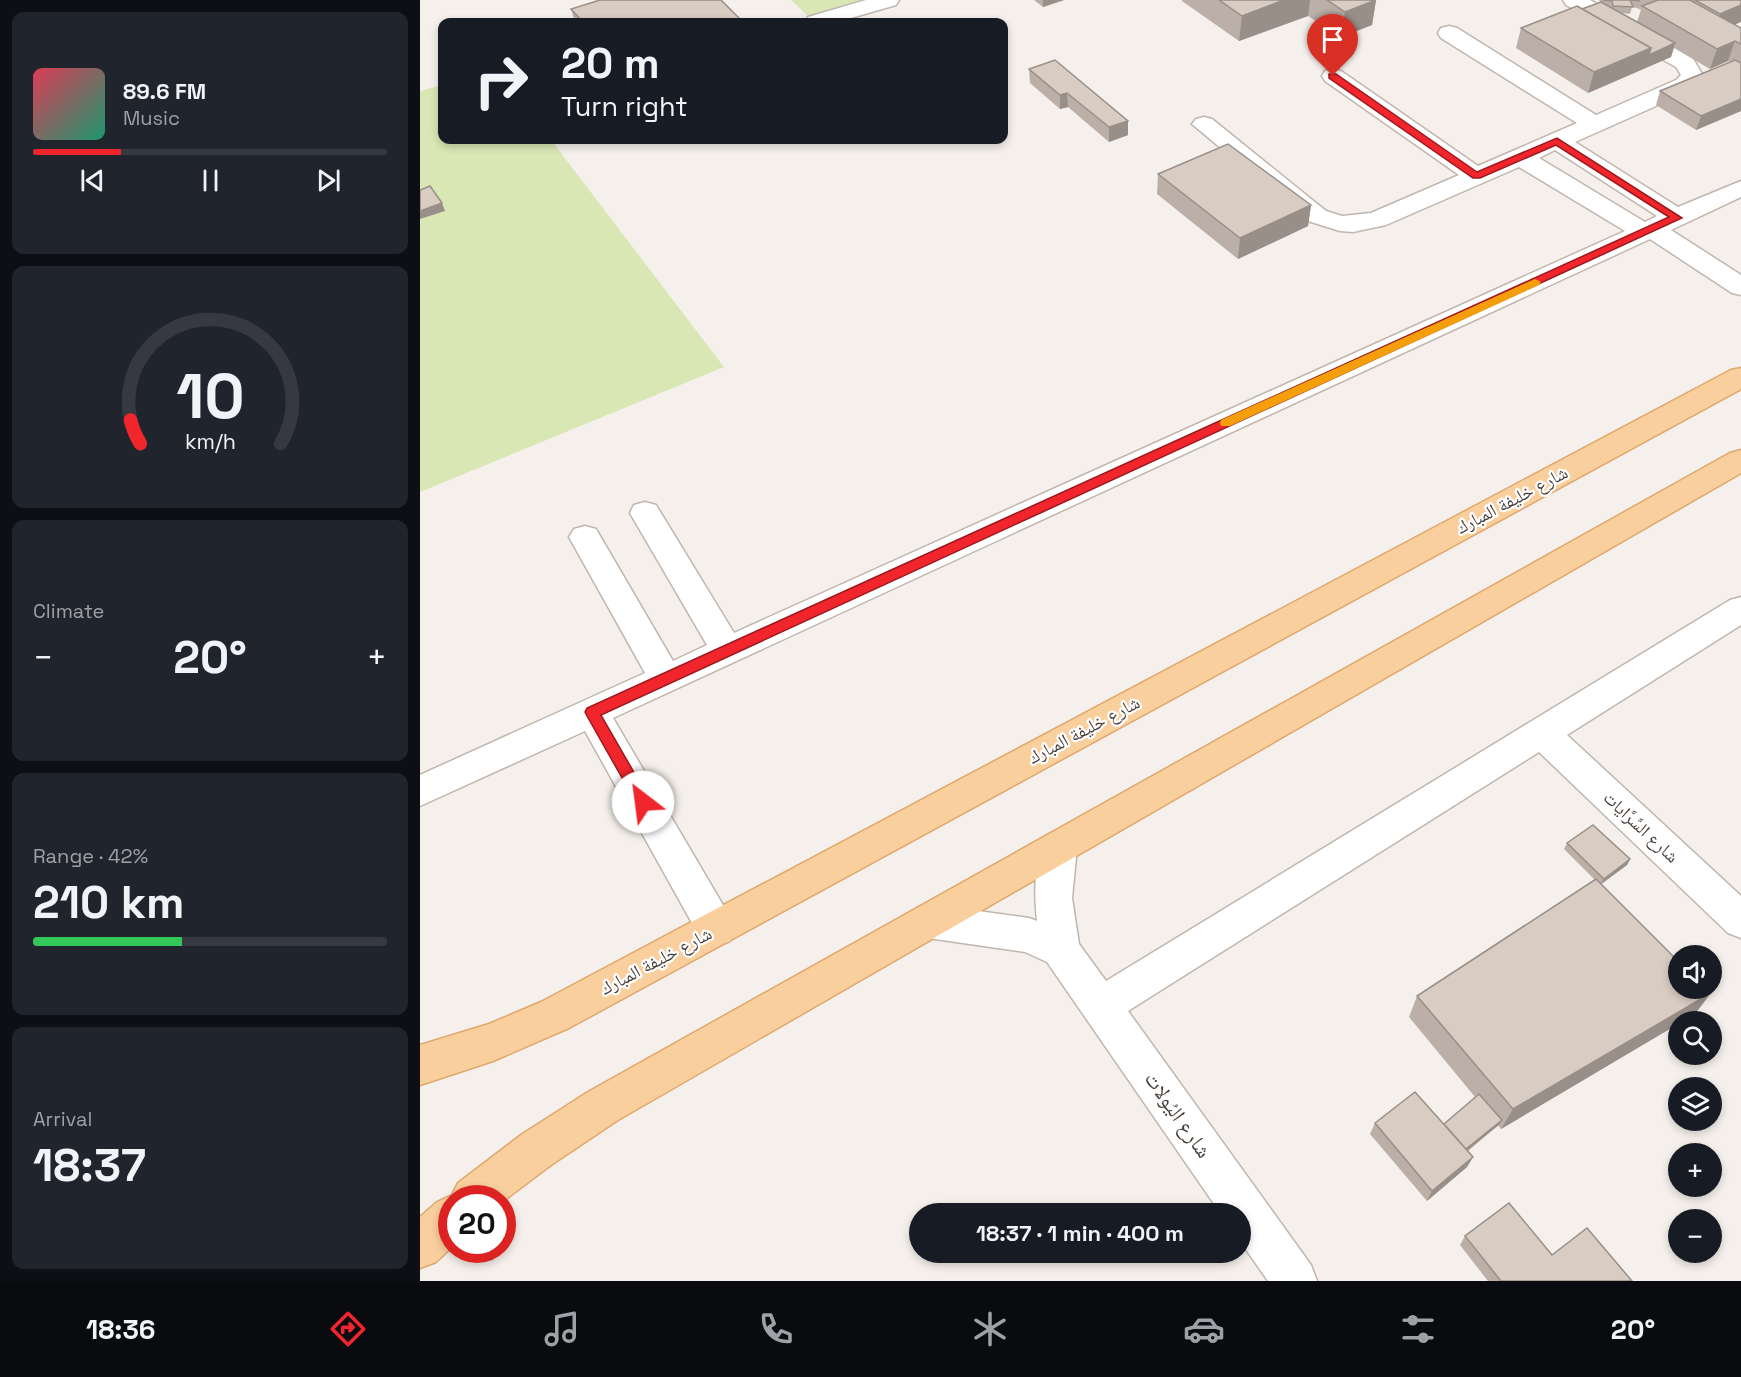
<!DOCTYPE html>
<meta charset="utf-8">
<style>
:root{--surface:#171b24;--page:#20242c;--text:#f1f3f6;--muted:#9ea1a6;--line:#363941;--accent:#f1252c}
body{margin:0;font-family:"Space Grotesk","Noto Naskh Arabic",sans-serif;background:var(--page);color:var(--text);height:100vh;display:flex;flex-direction:column;font-size:22px;white-space:nowrap}
*{box-sizing:border-box;margin:0}
p{font-size:20px;color:var(--muted)}
.icon{flex:none;width:33px;height:33px;fill:none;stroke:currentColor;stroke-width:2;stroke-linecap:round;stroke-linejoin:round}
.map{position:relative;flex:1;overflow:hidden}
.details{display:flex;flex-direction:column;gap:12px;padding:12px;background:#0d0f14;width:420px}
.details>*{flex:none}
.top-card{position:absolute;left:18px;top:18px;width:570px;height:126px;border-radius:12px;box-shadow:0 3px 9px #0003;background:#171b24;color:var(--text);overflow:hidden}
.fabs{position:absolute;left:1248px;top:945px;display:grid;gap:12px}
.fabs a{display:grid;place-items:center;width:54px;height:54px;border-radius:50%;background:var(--surface);box-shadow:0 3px 9px #0003;font-size:30px}
.speed{position:absolute;left:18px;top:1185px;display:flex;gap:12px;font-size:30px;font-weight:700;text-align:center}
.speed>*{display:grid;place-content:center;width:78px;height:78px;border-radius:50%;background:var(--surface);box-shadow:0 3px 9px #0003;line-height:1}
.speed .limit{border:9px solid #d22;background:#fff;color:#111}
.pin{position:absolute;display:grid;place-items:center;width:51px;height:51px;color:#fff;margin:-62px -26px;border-radius:50% 50% 50% 0;rotate:-45deg;box-shadow:0 0 6px #0007}
.pin .icon{rotate:45deg}
.me{position:absolute;width:66px;margin:-33px;rotate:330deg;stroke-linejoin:round;filter:drop-shadow(0 0 4px #0008)}
.turn{display:flex;align-items:center;gap:21px;height:126px;padding:0 24px;font-size:27px}
.turn .icon{width:78px;height:78px;stroke-width:2.5}
.turn b{display:block;font-size:42px;line-height:51px}
.big{font-size:45px;font-weight:800;line-height:1.1}
.details .card{flex:1;display:flex;flex-direction:column;justify-content:center;gap:9px;min-width:0;padding:0 21px;border-radius:12px;background:var(--page)}
.details .dial{align-items:center;gap:0}
.dial svg{height:156px;overflow:visible;fill:none;stroke:var(--line);stroke-width:7;stroke-linecap:round;text-anchor:middle}
.dial text{fill:var(--text);stroke:none}
.song{display:flex;align-items:center;gap:18px}
.cover{width:72px;height:72px;border-radius:9px;background:linear-gradient(135deg,hsl(350 70% 55%),hsl(160 70% 35%))}
.played{height:6px;border-radius:3px;background:linear-gradient(90deg,var(--accent) 25%,var(--line) 25%)}
.keys{display:flex;justify-content:space-around;direction:ltr}
.heat{display:flex;justify-content:space-between;align-items:center;font-size:33px;direction:ltr}
.charge{height:9px;border-radius:4px;background:linear-gradient(90deg,#34c759 42%,var(--line) 0)}
.trip{position:absolute;left:489px;top:1203px;width:342px;height:60px;border-radius:30px;background:var(--surface);box-shadow:0 3px 9px #0003;font-weight:800;line-height:60px;text-align:center}
.tab-bar{display:flex;height:96px;justify-content:space-around;align-items:center;background:#090b0e;color:var(--muted)}
.tab-bar .icon{width:42px;height:42px}
.tab-bar .on{color:var(--accent)}
.tab-bar b{font-size:27px;color:var(--text)}
main{display:flex;flex:1;min-height:0}
.map>svg:first-child{display:block}
.green{fill:#d9e7b5}
.lines{fill:none;stroke-linecap:round;stroke-linejoin:round}
.minor-casing{stroke:#c0b6ad;stroke-width:3}
.major-casing{stroke:#dfa86e;stroke-width:3}
.minor{fill:#fff;fill-rule:evenodd}
.major{fill:#facf9e;fill-rule:evenodd}
.wall{fill:#bbafa8;fill-rule:evenodd}
.shaded-wall{fill:#988f88}
.building{fill:#d9ccc3;stroke:#988f88;stroke-width:1.5}
.route{fill:#f1252c;stroke:#9d181d;stroke-width:1.5}
.slow{fill:#f59e0b}
.labels{text-anchor:middle;stroke-width:4.5;stroke-linejoin:round;paint-order:stroke}
.street-label{font-size:18px;fill:#483f39;stroke:#fff}
.near-street-label{font-size:21px;fill:#483f39;stroke:#fff}
</style>
<main>
<section class="details">
<div class="card">
<div class="song"><i class="cover"></i><div><b>89.6 FM</b><p>Music</p></div></div>
<div class="played"></div>
<div class="keys"><svg class="icon" aria-label="previous" viewBox="0 0 24 24"><path d="M18 5L8 12l10 7zM5 5v14"/></svg><svg class="icon" aria-label="pause" viewBox="0 0 24 24"><path d="M8 5v14M16 5v14"/></svg><svg class="icon" aria-label="next" viewBox="0 0 24 24"><path d="M6 5l10 7-10 7zM19 5v14"/></svg></div>
</div>
<div class="card dial"><svg viewBox="0 0 100 80">
<path d="M14 69A42 42 0 1 1 86 69"/>
<path d="M14 69A42 42 0 0 1 9 57" stroke="#f1252c"/>
<text x="50" y="56" font-size="32" font-weight="700">10</text>
<text x="50" y="72" font-size="11">km/h</text>
</svg></div>
<div class="card"><p>Climate</p>
<div class="heat"><a>−</a><b class="big">20°</b><a>+</a></div>
</div>
<div class="card"><p>Range · 42%</p><b class="big">210 km</b><div class="charge"></div></div>
<div class="card"><p>Arrival</p><b class="big">18:37</b></div>
</section>
<div class="map">
<svg width="1321" height="1281" viewBox="0 0 1321 1281">
<rect width="100%" height="100%" fill="#f5f0eb"/>
<path class="green" d="M 371,0 L 440,0 L 388,16 Z
M 22,85 L 22,140 L 131,140 L 304,367 L 0,492 L 0,91 Z"/>
<g class="lines">
<g class="minor-casing">
<path id="minor" d="M 446,0 L 479,0 L 476,5 L 417,22 L 385,22 L 388,17 Z
M 1143,0 L 1170,0 L 1272,57 L 1284,77 L 1272,90 L 1155,142 L 1258,207 L 1321,181 L 1321,197 L 1251,230 L 1321,275 L 1321,295 L 1312,293 L 1230,239 L 193,718 L 310,917 L 315,929 L 310,941 L 296,946 L 282,941 L 165,731 L 0,806 L 0,775 L 225,673 L 149,537 L 154,529 L 165,526 L 176,529 L 253,661 L 287,645 L 210,513 L 214,505 L 225,502 L 236,505 L 314,633 L 1205,231 L 1099,167 L 966,225 L 933,232 L 920,231 L 888,221 L 772,124 L 776,119 L 784,117 L 792,119 L 906,211 L 922,216 L 951,213 L 1039,175 L 905,81 L 902,76 L 905,71 L 913,69 L 921,71 L 1058,166 L 1157,123 L 1021,38 L 1018,33 L 1021,28 L 1029,26 L 1037,28 L 1176,115 L 1256,80 L 1261,75 L 1256,67 L 1146,5 ZM 1135,150 L 1237,216 L 1225,222 L 1119,158 Z
M 1321,597 L 1321,625 L 1147,735 L 1321,896 L 1321,938 L 1308,933 L 1119,752 L 708,1011 L 891,1265 L 897,1281 L 848,1281 L 820,1241 L 820,1214 L 801,1214 L 627,962 L 605,952 L 508,938 L 495,933 L 489,921 L 495,909 L 508,904 L 609,918 L 617,921 C 614,894 614,861 626,836 L 639,831 L 652,836 L 657,847 L 652,898 L 659,944 L 686,981 L 1310,600 Z"/>
</g>
<g class="major-casing">
<path id="major" d="M 1321,368 L 1321,389 L 149,1028 L 73,1061 L 0,1085 L 0,1045 L 69,1024 L 121,1002 L 1311,370 Z
M 1321,450 L 1321,473 L 198,1120 L 131,1165 L 82,1202 L 82,1198 L 32,1198 L 32,1247 L 16,1262 L 0,1268 L 0,1217 L 17,1202 L 32,1195 L 38,1183 L 101,1135 L 168,1092 L 1310,453 Z"/>
</g>
<use href="#minor" class="minor"/>
<use href="#major" class="major"/>
</g>
<path class="wall" d="M 614,0 L 644,0 L 623,7 Z
M 762,0 L 956,0 L 952,25 L 921,37 L 888,16 L 819,41 L 762,1 Z
M 1179,0 L 1321,0 L 1315,25 L 1321,28 L 1321,111 L 1276,130 L 1236,105 L 1240,91 L 1310,62 L 1308,61 L 1290,69 L 1254,48 L 1251,57 L 1168,93 L 1096,48 L 1101,28 L 1162,9 L 1180,2 ZM 1212,7 L 1217,8 L 1221,10 L 1217,22 L 1202,13 L 1210,14 Z
M 151,9 L 323,22 L 155,22 Z
M 609,69 L 708,121 L 708,135 L 689,142 L 648,107 L 640,109 L 610,83 Z
M 738,174 L 891,205 L 888,226 L 818,259 L 737,194 Z
M 1147,843 L 1210,859 L 1207,865 L 1181,884 L 1275,1014 L 1258,1022 L 1258,1024 L 1081,1129 L 1078,1125 L 1048,1151 L 1053,1157 L 1047,1167 L 1007,1201 L 950,1134 L 955,1123 L 1024,1124 L 1055,1097 L 989,1017 L 997,996 L 1175,880 L 1144,849 Z
M 1045,1236 L 1132,1255 L 1212,1281 L 1068,1281 L 1040,1245 Z"/>
<path class="shaded-wall" d="M 623,0 L 644,0 L 623,7 Z
M 864,0 L 890,0 L 888,16 L 819,41 L 822,16 Z
M 956,0 L 952,25 L 921,37 L 925,12 Z
M 1321,5 L 1321,22 L 1293,34 L 1300,14 Z
M 1315,41 L 1308,61 L 1290,69 L 1297,49 Z
M 1255,43 L 1251,57 L 1168,93 L 1174,72 L 1231,48 Z
M 647,93 L 648,107 L 640,109 L 640,95 Z
M 1321,99 L 1321,111 L 1276,130 L 1281,116 Z
M 708,121 L 708,135 L 689,142 L 689,127 Z
M 22,203 L 25,211 L 0,219 L 0,211 Z
M 891,205 L 888,226 L 818,259 L 820,238 Z
M 1210,859 L 1207,865 L 1180,885 L 1184,879 Z
M 1291,993 L 1275,1014 L 1263,1022 L 1258,1022 L 1258,1024 L 1081,1129 L 1093,1109 Z
M 1082,1120 L 1079,1125 L 1039,1157 L 1042,1152 Z
M 1053,1157 L 1047,1167 L 1007,1201 L 1012,1191 Z"/>
<path class="building" d="M 180,0 L 301,0 L 323,22 L 163,22 L 151,9 Z
M 799,0 L 864,0 L 822,16 Z
M 907,0 L 956,0 L 925,12 Z
M 1183,0 L 1219,0 L 1219,1 L 1210,0 L 1213,7 L 1193,6 L 1192,1 Z
M 1238,0 L 1270,0 L 1321,28 L 1321,44 L 1315,41 L 1297,49 L 1222,6 Z
M 1275,0 L 1321,0 L 1321,5 L 1300,14 Z
M 1181,2 L 1255,43 L 1229,55 L 1231,48 L 1162,9 Z
M 1157,6 L 1231,48 L 1174,72 L 1101,28 Z
M 635,60 L 708,121 L 689,127 L 647,93 L 640,95 L 609,69 Z
M 1315,60 L 1321,63 L 1321,99 L 1281,116 L 1240,91 Z
M 808,144 L 891,205 L 820,238 L 738,174 Z
M 10,186 L 22,203 L 0,211 L 0,190 Z
M 1173,825 L 1210,859 L 1184,879 L 1147,843 Z
M 1176,879 L 1258,961 L 1258,988 L 1286,988 L 1291,993 L 1093,1109 L 997,996 Z
M 995,1092 L 1053,1157 L 1012,1191 L 955,1123 Z
M 1059,1094 L 1082,1120 L 1046,1149 L 1024,1124 Z
M 1089,1203 L 1132,1255 L 1167,1228 L 1212,1281 L 1081,1281 L 1045,1236 Z"/>
<path class="route" d="M 909,74 L 916,74 L 1057,172 L 1137,138 L 1262,218 L 181,715 L 231,802 L 229,806 L 223,808 L 218,806 L 167,716 L 165,712 L 167,708 L 1249,217 L 1136,145 L 1060,178 L 1053,178 L 909,78 Z"/>
<path class="slow" d="M 1115,279 L 1121,282 L 1119,285 L 810,426 L 801,426 L 800,423 L 801,420 Z"/>
<g class="labels">
<g class="street-label">
<text transform="translate(1092 500) rotate(-28)" y="6">شارع خليفة المبارك</text>
<text transform="translate(664 730) rotate(-28)" y="6">شارع خليفة المبارك</text>
<text transform="translate(1221 827) rotate(43)" y="6">شارع السَّرَّايات</text>
<text transform="translate(236 961) rotate(-28)" y="6">شارع خليفة المبارك</text>
</g>
<g class="near-street-label">
<text transform="translate(758 1115) rotate(55)" y="7">شارع اليُولات</text>
</g>
</g>
</svg>
<div class="fabs">
<a><svg class="icon" aria-label="sound" viewBox="0 0 24 24"><path d="M4 9h4l5-4v14l-5-4H4zM17 9q2 3 0 6"/></svg></a>
<a><svg class="icon" aria-label="search" viewBox="0 0 24 24"><circle cx="10" cy="10" r="6"/><path d="M15 15l6 6"/></svg></a>
<a><svg class="icon" aria-label="layers" viewBox="0 0 24 24"><path d="M12 4l9 5-9 5-9-5zM3 14l9 5 9-5"/></svg></a>
<a>+</a>
<a>−</a>
</div>
<div class="speed"><div class="limit">20</div></div>
<div class="pin" style="left:913px;top:76px;background:#d93025"><svg class="icon" aria-label="arrive" viewBox="0 0 24 24"><path d="M6 21V4h12l-3 4 3 4H6"/></svg></div>
<svg class="me" style="left:223px;top:802px" viewBox="-20 -20 40 40"><circle r="19" fill="#fff"/><path d="M0-13L10 11 0 6-10 11z" fill="#f1252c"/></svg>
<div class="trip">18:37 · 1 min · 400 m</div>
<div class="top-card">
<div class="turn"><svg class="icon" aria-label="right" viewBox="0 0 24 24"><path d="M7 20v-9h11M14 6l5 5-5 5"/></svg><div><b>20 m</b>Turn right</div></div>
</div>
</div>
</main>
<nav class="tab-bar">
<b>18:36</b>
<svg class="icon on" aria-label="directions" viewBox="0 0 24 24"><path d="M12 3l9 9-9 9-9-9zM9 14v-3h6M13 9l2 2-2 2"/></svg>
<svg class="icon" aria-label="music" viewBox="0 0 24 24"><path d="M9 18V5l10-2v13"/><circle cx="6" cy="18" r="3"/><circle cx="16" cy="16" r="3"/></svg>
<svg class="icon" aria-label="phone" viewBox="0 0 24 24"><path d="M5 4h4l2 5-3 2q2 4 5 5l2-3 5 2v4C11 20 4 13 5 4z"/></svg>
<svg class="icon" aria-label="climate" viewBox="0 0 24 24"><path d="M12 3v18M4 7l16 10M4 17L20 7"/></svg>
<svg class="icon" aria-label="car" viewBox="0 0 24 24"><path d="M5 17H2v-5l4-1 3-4h7l3 4 3 1v5h-3M9 17h6M6 11h13"/><circle cx="7" cy="17" r="2"/><circle cx="17" cy="17" r="2"/></svg>
<svg class="icon" aria-label="filters" viewBox="0 0 24 24"><path d="M4 7h16M4 17h16"/><circle cx="9" cy="7" r="2"/><circle cx="15" cy="17" r="2"/></svg>
<b>20°</b>
</nav>
